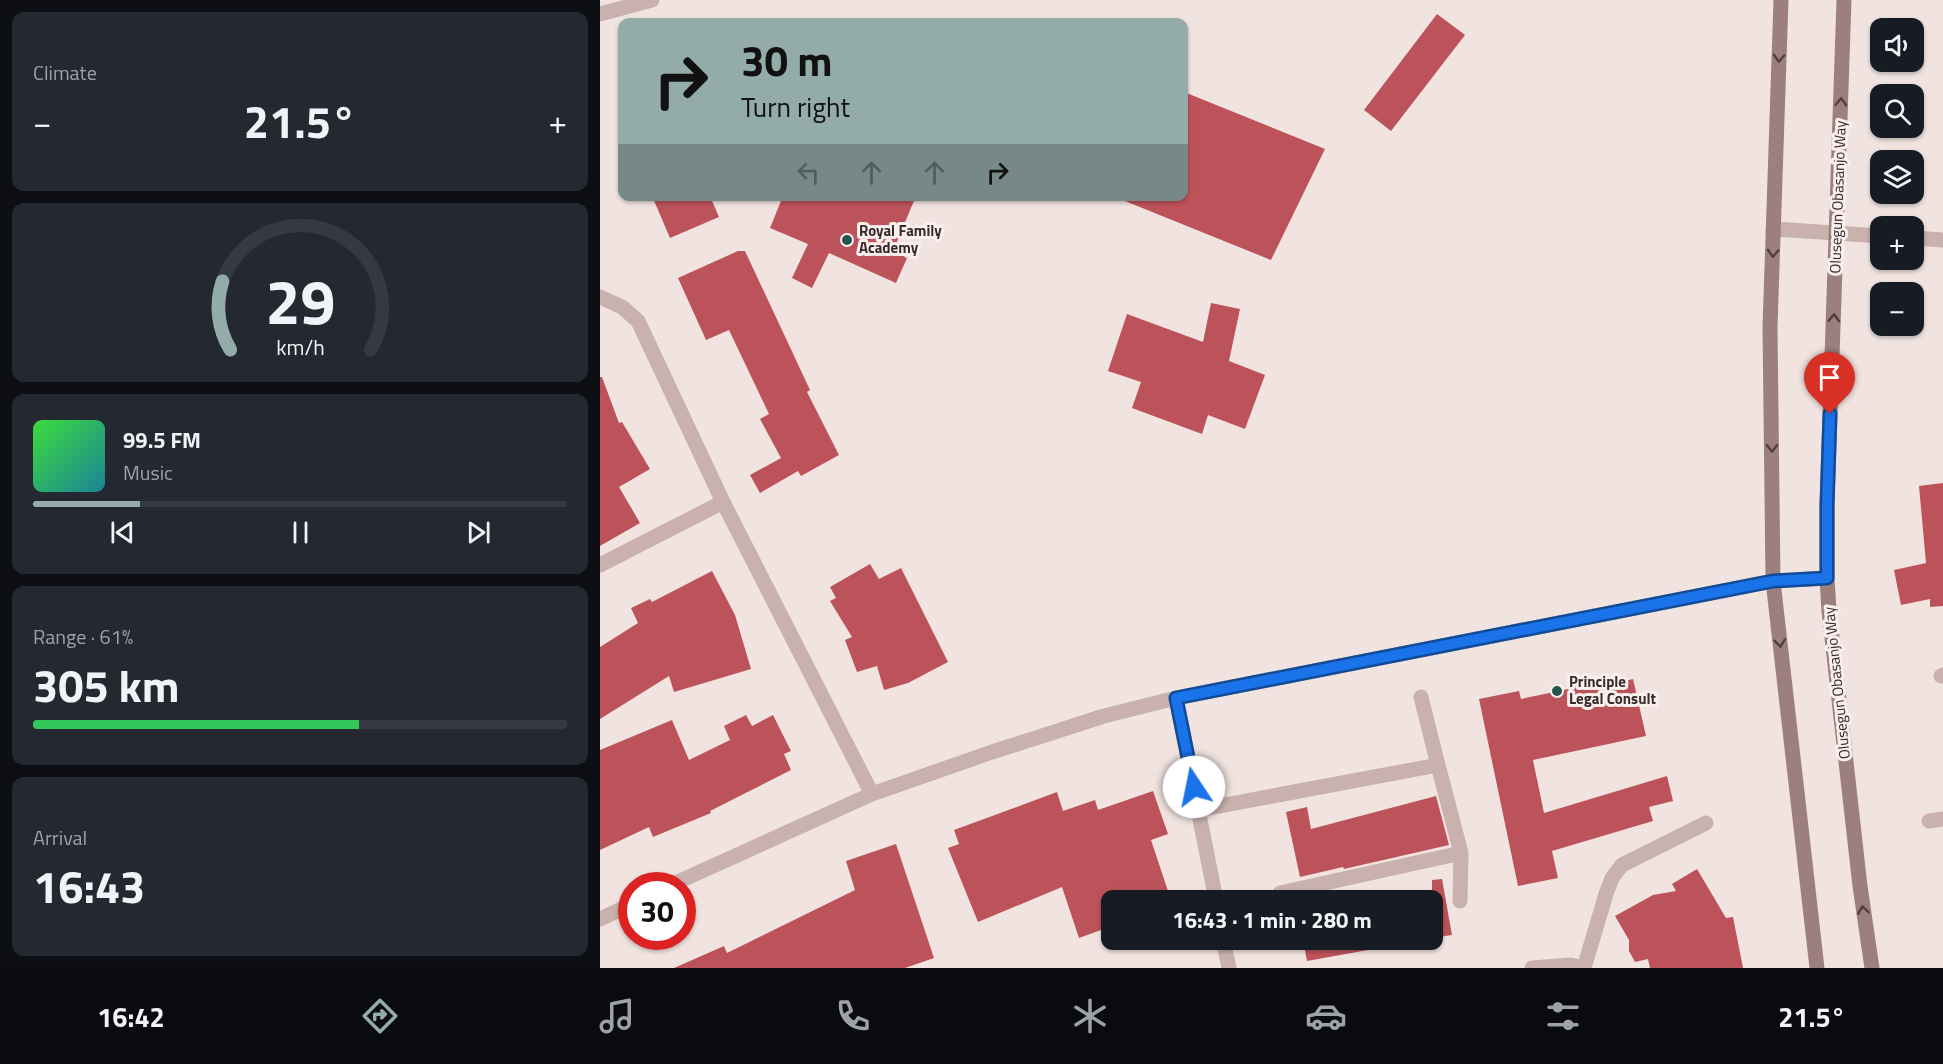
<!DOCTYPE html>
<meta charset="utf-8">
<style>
:root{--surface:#171b24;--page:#242831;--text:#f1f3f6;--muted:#9ea1a6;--line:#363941;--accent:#94aca9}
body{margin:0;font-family:"Titillium Web",sans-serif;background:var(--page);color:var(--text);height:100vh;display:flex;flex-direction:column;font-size:22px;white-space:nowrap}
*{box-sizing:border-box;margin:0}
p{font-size:20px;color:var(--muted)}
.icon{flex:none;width:33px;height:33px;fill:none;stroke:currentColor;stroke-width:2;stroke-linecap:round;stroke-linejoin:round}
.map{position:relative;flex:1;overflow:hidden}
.details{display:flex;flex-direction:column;gap:12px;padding:12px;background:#0d0f14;width:600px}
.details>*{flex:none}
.banner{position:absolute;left:18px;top:18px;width:570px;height:183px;border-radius:12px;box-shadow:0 2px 4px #0004;background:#94aca9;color:#111;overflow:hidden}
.controls{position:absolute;left:1270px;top:18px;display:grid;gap:12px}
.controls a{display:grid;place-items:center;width:54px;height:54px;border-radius:12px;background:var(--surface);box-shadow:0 2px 4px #0004;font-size:30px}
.speed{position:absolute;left:18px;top:872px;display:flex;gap:12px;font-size:30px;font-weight:700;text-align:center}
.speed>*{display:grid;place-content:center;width:78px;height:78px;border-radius:50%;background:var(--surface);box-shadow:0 2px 4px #0004;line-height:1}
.speed .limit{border:9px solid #d22;background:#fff;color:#111}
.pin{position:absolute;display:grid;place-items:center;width:51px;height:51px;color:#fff;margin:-62px -26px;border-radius:50% 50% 50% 0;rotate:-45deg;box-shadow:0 0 6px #0007}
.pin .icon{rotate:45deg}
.me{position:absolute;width:66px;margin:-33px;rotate:349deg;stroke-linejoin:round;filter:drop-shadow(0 0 4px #0008)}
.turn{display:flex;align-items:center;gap:21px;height:126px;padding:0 24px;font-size:27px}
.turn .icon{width:78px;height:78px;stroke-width:2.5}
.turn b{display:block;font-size:42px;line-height:51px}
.lanes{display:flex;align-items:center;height:57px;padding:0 24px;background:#0003;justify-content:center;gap:30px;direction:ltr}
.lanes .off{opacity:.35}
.big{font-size:45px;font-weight:700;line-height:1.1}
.details .widget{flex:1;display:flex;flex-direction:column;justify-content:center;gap:9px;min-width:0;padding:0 21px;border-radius:12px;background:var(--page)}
.details .dial{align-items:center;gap:0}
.dial svg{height:156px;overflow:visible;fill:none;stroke:var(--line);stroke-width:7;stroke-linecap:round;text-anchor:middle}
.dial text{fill:var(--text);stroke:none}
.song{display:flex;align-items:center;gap:18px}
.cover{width:72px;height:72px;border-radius:9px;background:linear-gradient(135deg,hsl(120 70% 55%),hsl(190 70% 35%))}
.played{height:6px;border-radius:3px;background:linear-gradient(90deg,var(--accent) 20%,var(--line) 20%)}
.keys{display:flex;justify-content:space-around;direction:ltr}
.heat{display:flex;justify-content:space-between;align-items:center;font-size:33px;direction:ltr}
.charge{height:9px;border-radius:4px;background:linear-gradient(90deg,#34c759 61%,var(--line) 0)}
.trip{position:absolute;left:501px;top:890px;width:342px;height:60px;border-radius:12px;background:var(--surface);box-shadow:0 2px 4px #0004;font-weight:700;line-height:60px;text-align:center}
.tab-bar{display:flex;height:96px;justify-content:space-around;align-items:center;background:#090b0e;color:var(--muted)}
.tab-bar .icon{width:42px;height:42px}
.tab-bar .selected{color:var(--accent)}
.tab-bar b{font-size:27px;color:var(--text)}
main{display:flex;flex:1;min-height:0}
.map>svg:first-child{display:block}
.building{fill:#bd535a}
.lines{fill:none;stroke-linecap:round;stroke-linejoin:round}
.minor{stroke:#c9b1ad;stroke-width:15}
.tertiary{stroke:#c9b1ad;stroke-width:15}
.secondary{stroke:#9d807e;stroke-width:15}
.oneway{stroke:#514040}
.route-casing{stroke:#114b97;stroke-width:15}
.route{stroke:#1a73e8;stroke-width:10}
.poi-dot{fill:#23564a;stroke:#f9efed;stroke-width:2}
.labels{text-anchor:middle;stroke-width:6;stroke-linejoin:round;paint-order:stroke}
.street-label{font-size:15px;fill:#382b2b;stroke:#f9efed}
.poi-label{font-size:15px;font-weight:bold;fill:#382b2b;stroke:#f9efed;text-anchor:start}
</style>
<main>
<section class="details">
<div class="widget"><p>Climate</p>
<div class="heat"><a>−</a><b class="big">21.5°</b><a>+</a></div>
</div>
<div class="widget dial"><svg viewBox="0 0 100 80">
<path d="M14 69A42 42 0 1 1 86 69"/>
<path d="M14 69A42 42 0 0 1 10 34" stroke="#94aca9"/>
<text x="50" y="56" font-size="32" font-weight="700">29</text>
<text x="50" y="72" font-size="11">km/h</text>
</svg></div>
<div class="widget">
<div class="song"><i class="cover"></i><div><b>99.5 FM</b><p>Music</p></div></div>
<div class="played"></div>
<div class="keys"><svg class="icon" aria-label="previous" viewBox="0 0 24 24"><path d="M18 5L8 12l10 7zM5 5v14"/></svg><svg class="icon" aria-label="pause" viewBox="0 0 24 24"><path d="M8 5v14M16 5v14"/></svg><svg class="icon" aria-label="next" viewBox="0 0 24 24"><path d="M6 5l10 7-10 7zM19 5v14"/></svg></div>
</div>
<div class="widget"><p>Range · 61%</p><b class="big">305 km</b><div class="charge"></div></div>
<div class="widget"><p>Arrival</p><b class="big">16:43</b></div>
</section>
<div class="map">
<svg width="1343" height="968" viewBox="0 0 1343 968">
<rect width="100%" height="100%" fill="#f1e4e0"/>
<path class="building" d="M 837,14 L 865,35 L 791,131 L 764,110 Z
M 584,92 L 725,149 L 671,260 L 515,197 L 584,196 Z
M 52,196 L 110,196 L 119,217 L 70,238 Z
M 183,196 L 316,196 L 293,251 L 307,258 L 296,283 L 229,253 L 212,288 L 192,278 L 208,244 L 170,228 Z
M 138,251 L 145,251 L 210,390 L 207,392 L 239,455 L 201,476 L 198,471 L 160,493 L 150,475 L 181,458 L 160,419 L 169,414 L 129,330 L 106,340 L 78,278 Z
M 611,303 L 640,309 L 629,361 L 665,375 L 645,429 L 608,415 L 602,434 L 532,408 L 541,382 L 508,371 L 527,314 L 603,342 Z
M 0,377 L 2,377 L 19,423 L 22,422 L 50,469 L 19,487 L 40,523 L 0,546 Z
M 1343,483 L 1343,606 L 1330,607 L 1330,599 L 1301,605 L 1294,570 L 1326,563 L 1319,486 Z
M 270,564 L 279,579 L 301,568 L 348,662 L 308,683 L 284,690 L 277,666 L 257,672 L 245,640 L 252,637 L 230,601 L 236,598 L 230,587 Z
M 112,571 L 135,615 L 151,669 L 74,692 L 69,676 L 0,719 L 0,647 L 38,623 L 31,608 L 50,599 L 52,602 Z
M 1033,679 L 1046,736 L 933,760 L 944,813 L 1067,776 L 1073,801 L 1049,807 L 1053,821 L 952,851 L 958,878 L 918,886 L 879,699 L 919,691 L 921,699 L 1011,680 L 1012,684 Z
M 146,715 L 152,726 L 173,715 L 191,751 L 184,754 L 191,770 L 110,811 L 111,813 L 53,837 L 49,827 L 0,850 L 0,750 L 72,720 L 89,760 L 130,740 L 124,726 Z
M 553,791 L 568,834 L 551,840 L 571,900 L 512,900 L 512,926 L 479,938 L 462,887 L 378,922 L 348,848 L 359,844 L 354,830 L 457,792 L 463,811 L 495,800 L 498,810 Z
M 836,796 L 849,845 L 744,869 L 743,867 L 700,877 L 686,812 L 707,807 L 711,829 Z
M 296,844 L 334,958 L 305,968 L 74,968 L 124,946 L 127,953 L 255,890 L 246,861 Z
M 1097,869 L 1126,918 L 1133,917 L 1143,968 L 1050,968 L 1048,959 L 1035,962 L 1029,951 L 1029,940 L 1015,916 L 1053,895 L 1076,891 L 1072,884 Z
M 842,879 L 852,935 L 832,938 L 832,880 Z
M 703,939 L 778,939 L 779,948 L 707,961 Z"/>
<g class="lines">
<path class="minor" d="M 1173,229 L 1281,236
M 1314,238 L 1343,240
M 0,297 L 22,307 L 38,321 L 123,502 L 272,794
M 0,565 L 123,502
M 1341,676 L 1343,675
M 576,698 L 616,900
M 838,765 L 861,853 L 860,901
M 598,810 L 838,765 L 821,697
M 1329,821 L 1343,819
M 71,885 L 272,794 L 392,752 L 504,716 L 576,698 L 1173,581 L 1227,578
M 680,893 L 861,853
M 0,919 L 32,904
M 623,939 L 629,968
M 932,968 L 971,965 L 983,968
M 984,968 L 1006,894 L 1012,878 L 1022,865 L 1106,823"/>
<path class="tertiary" d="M 0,14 L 52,0"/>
<path class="secondary" d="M 1181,0 L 1170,327 L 1173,581 L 1217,968
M 1244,0 L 1227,505 L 1227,578 L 1229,611 L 1260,886 L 1272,968"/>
</g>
<defs><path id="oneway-chevron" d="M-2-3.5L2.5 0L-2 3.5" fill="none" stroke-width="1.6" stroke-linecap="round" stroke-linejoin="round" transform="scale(1.5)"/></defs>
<g class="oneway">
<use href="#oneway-chevron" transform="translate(1179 58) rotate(92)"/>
<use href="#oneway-chevron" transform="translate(1241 102) rotate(-88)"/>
<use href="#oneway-chevron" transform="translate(1173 253) rotate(92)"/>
<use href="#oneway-chevron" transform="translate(1234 318) rotate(-88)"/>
<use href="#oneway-chevron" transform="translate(1172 448) rotate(89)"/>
<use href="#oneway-chevron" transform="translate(1180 643) rotate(84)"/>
<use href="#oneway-chevron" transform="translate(1263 910) rotate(-98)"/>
</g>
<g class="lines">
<g class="route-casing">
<path id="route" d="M 594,787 L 576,698 L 1173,581 L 1227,578 L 1227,505 L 1230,414"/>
</g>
<use href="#route" class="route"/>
</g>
<g class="poi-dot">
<circle cx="247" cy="240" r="6"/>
<circle cx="957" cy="691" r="6"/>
</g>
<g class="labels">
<g class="street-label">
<text transform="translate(1238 197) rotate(-88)" y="5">Olusegun Obasanjo Way</text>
<text transform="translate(1237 683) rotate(-96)" y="5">Olusegun Obasanjo Way</text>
</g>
<g class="poi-label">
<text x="259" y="236">Royal Family<tspan x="259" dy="17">Academy</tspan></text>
<text x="969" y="687">Principle<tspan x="969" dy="17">Legal Consult</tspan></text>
</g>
</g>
</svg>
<div class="controls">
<a><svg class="icon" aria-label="sound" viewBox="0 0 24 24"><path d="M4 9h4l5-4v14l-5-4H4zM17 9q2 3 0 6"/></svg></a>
<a><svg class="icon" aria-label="search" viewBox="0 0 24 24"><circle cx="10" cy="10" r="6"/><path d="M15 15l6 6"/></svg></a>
<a><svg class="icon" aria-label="layers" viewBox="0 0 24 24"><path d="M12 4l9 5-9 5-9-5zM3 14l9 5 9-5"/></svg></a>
<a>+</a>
<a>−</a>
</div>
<div class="speed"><div class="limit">30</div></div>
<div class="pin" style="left:1230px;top:414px;background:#d93025"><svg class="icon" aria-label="arrive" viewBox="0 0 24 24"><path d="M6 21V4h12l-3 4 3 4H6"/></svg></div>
<svg class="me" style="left:594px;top:787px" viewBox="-20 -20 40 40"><circle r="19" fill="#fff"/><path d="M0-13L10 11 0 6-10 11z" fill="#1a73e8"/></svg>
<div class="trip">16:43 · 1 min · 280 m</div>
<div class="banner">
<div class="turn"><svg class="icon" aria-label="right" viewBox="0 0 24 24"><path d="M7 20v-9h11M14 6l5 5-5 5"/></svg><div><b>30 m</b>Turn right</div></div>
<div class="lanes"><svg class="icon off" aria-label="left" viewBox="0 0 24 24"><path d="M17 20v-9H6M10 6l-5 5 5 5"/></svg><svg class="icon off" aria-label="ahead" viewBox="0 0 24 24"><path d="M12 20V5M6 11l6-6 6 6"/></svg><svg class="icon off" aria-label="ahead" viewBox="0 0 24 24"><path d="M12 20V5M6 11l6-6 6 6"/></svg><svg class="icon" aria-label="right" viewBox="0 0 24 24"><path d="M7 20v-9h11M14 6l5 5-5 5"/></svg></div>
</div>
</div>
</main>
<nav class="tab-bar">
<b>16:42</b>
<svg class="icon selected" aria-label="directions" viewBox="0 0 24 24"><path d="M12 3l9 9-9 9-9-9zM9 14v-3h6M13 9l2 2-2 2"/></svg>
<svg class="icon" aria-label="music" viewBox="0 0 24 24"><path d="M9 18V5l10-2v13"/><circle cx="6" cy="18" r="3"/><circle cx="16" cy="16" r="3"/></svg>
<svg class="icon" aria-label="phone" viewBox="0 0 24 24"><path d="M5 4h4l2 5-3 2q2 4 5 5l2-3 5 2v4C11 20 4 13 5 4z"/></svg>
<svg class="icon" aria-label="climate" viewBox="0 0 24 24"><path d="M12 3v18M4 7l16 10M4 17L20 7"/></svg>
<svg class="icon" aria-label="car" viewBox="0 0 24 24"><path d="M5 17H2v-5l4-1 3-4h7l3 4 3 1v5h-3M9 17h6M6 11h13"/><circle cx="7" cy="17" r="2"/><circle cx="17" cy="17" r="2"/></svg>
<svg class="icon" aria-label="filters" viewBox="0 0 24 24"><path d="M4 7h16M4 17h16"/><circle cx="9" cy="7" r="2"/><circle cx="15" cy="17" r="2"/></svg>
<b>21.5°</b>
</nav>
